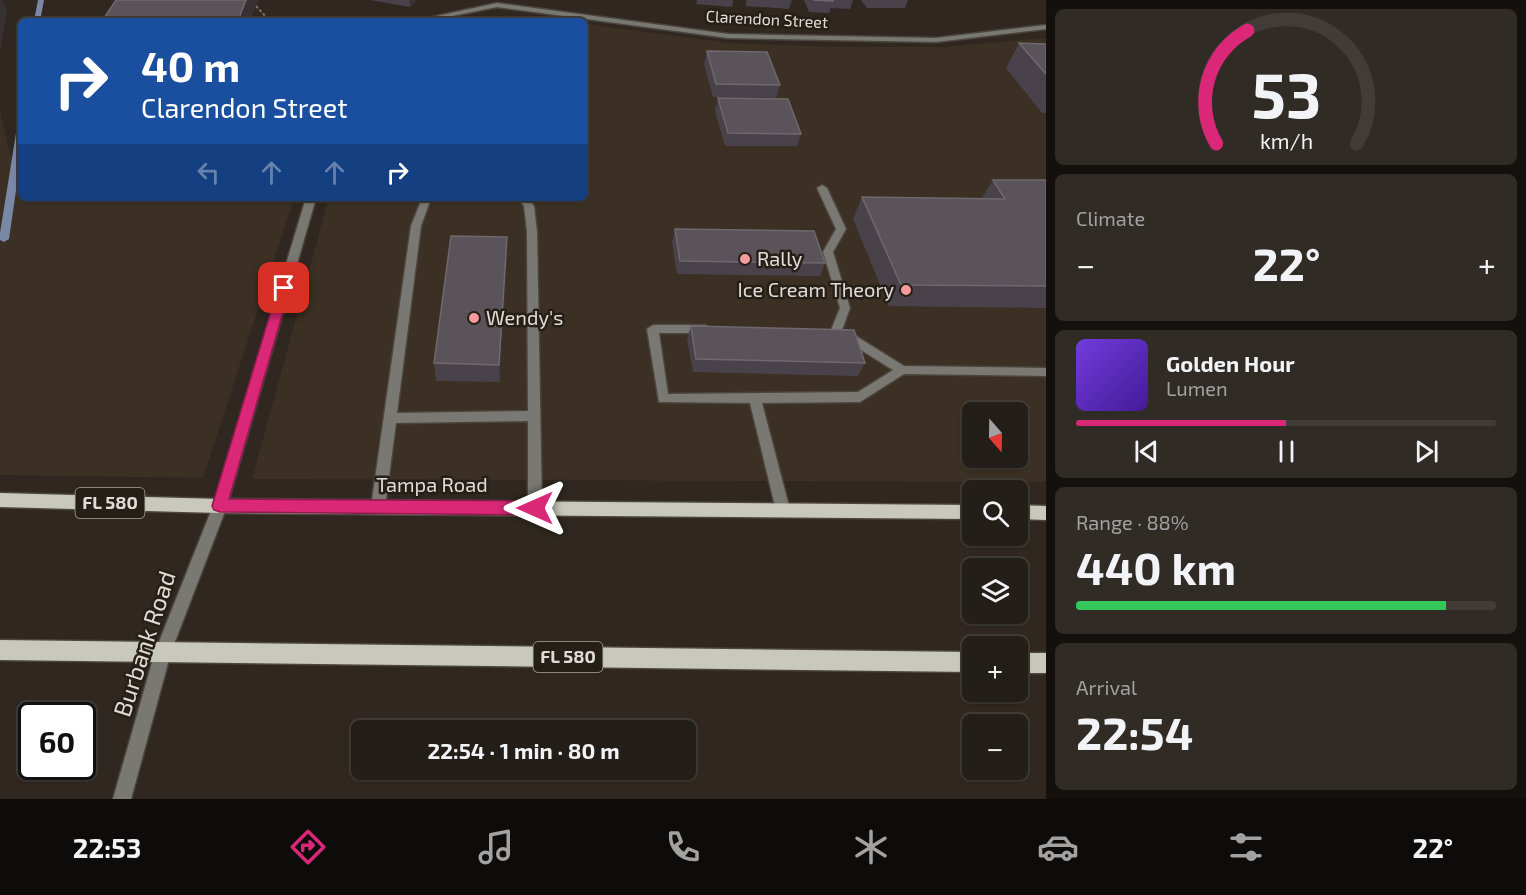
<!DOCTYPE html>
<meta charset="utf-8">
<style>
:root{--surface:#241e18;--page:#302b25;--text:#f1f3f6;--muted:#a3a2a2;--line:#413c37;--accent:#db2777}
body{margin:0;font-family:"Exo 2",sans-serif;background:var(--page);color:var(--text);height:100vh;display:flex;flex-direction:column;font-size:22px;white-space:nowrap}
*{box-sizing:border-box;margin:0}
p{font-size:20px;color:var(--muted)}
.icon{flex:none;width:33px;height:33px;fill:none;stroke:currentColor;stroke-width:2;stroke-linecap:round;stroke-linejoin:round}
.map{position:relative;flex:1;overflow:hidden}
.sheet{display:flex;flex-direction:column;gap:9px;padding:9px;background:#14100d;width:480px}
.sheet>*{flex:none}
.hud{position:absolute;left:18px;top:18px;width:570px;height:183px;border-radius:9px;box-shadow:0 2px 4px #0004,0 0 0 2px var(--line);background:#1a4fa0;color:#fff;overflow:hidden}
.needle{width:39px;rotate:160deg}
.controls{position:absolute;left:962px;top:402px;display:grid;gap:12px}
.controls a{display:grid;place-items:center;width:66px;height:66px;border-radius:9px;background:var(--surface);box-shadow:0 2px 4px #0004,0 0 0 2px var(--line);font-size:30px}
.speed{position:absolute;left:18px;top:702px;display:flex;gap:12px;font-size:30px;font-weight:700;text-align:center}
.speed>*{display:grid;place-content:center;width:78px;height:78px;border-radius:50%;background:var(--surface);box-shadow:0 2px 4px #0004,0 0 0 2px var(--line);line-height:1}
.speed .limit{border:3px solid #111;border-radius:9px;background:#fff;color:#111}
.pin{position:absolute;display:grid;place-items:center;width:51px;height:51px;color:#fff;margin:-26px;border-radius:12px;box-shadow:0 3px 9px #0006}
.me{position:absolute;width:66px;margin:-33px;rotate:270deg;stroke-linejoin:round;filter:drop-shadow(0 0 4px #0008)}
.turn{display:flex;align-items:center;gap:21px;height:126px;padding:0 24px;font-size:27px}
.turn .icon{width:78px;height:78px;stroke-width:2.5}
.turn b{display:block;font-size:42px;line-height:51px}
.lanes{display:flex;align-items:center;height:57px;padding:0 24px;background:#0003;justify-content:center;gap:30px;direction:ltr}
.lanes .off{opacity:.35}
.big{font-size:45px;font-weight:700;line-height:1.1}
.sheet .card{flex:1;display:flex;flex-direction:column;justify-content:center;gap:9px;min-width:0;padding:0 21px;border-radius:9px;background:var(--page)}
.sheet .dial{align-items:center;gap:0}
.dial svg{height:156px;overflow:visible;fill:none;stroke:var(--line);stroke-width:7;stroke-linecap:round;text-anchor:middle}
.dial text{fill:var(--text);stroke:none}
.song{display:flex;align-items:center;gap:18px}
.cover{width:72px;height:72px;border-radius:9px;background:linear-gradient(135deg,hsl(260 70% 55%),hsl(260 70% 35%))}
.played{height:6px;border-radius:3px;background:linear-gradient(90deg,var(--accent) 50%,var(--line) 50%)}
.keys{display:flex;justify-content:space-around;direction:ltr}
.heat{display:flex;justify-content:space-between;align-items:center;font-size:33px;direction:ltr}
.charge{height:9px;border-radius:4px;background:linear-gradient(90deg,#34c759 88%,var(--line) 0)}
.trip{position:absolute;left:351px;top:720px;width:345px;height:60px;border-radius:9px;background:var(--surface);box-shadow:0 2px 4px #0004,0 0 0 2px var(--line);font-weight:700;line-height:60px;text-align:center}
.dock{display:flex;height:96px;justify-content:space-around;align-items:center;background:#0e0c0a;color:var(--muted)}
.dock .icon{width:42px;height:42px}
.dock .on{color:var(--accent)}
.dock b{font-size:27px;color:var(--text)}
main{display:flex;flex:1;min-height:0}
.map>svg:first-child{display:block}
.built{fill:#3b3023;fill-rule:evenodd}
.lines{fill:none;stroke-linecap:round;stroke-linejoin:round}
.stream{fill:#7a88a7;fill-rule:evenodd}
.lane-casing{stroke:#4c453d;stroke-width:3}
.street-casing{stroke:#4c453d;stroke-width:3}
.primary-casing{stroke:#4c453d;stroke-width:3}
.path{stroke:#79726c;stroke-width:2;stroke-dasharray:3 2;stroke-linecap:butt}
.lane{fill:#797873;fill-rule:evenodd}
.street{fill:#797873;fill-rule:evenodd}
.primary{fill:#c9c8bc;fill-rule:evenodd}
.wall{fill:#49424b}
.shaded-wall{fill:#383134}
.building{fill:#5a535a;stroke:#6f686e;stroke-width:1.5}
.route{fill:#db2777;stroke:#8e194d;stroke-width:1.5}
.poi-dot{fill:#f59b9d;stroke:#261f17;stroke-width:2}
.labels{text-anchor:middle;stroke-width:5;stroke-linejoin:round;paint-order:stroke}
.far-street-label{font-size:16px;fill:#e0dbd6;stroke:#261f17}
.shield{fill:#261f17;stroke:#a8a39d;stroke-width:1.5}
.shield-label{font-size:18px;font-weight:bold;fill:#e0dbd6}
.poi-label{font-size:20px;fill:#e0dbd6;stroke:#261f17;text-anchor:start}
.street-label{font-size:20px;fill:#e0dbd6;stroke:#261f17}
.near-street-label{font-size:24px;fill:#e0dbd6;stroke:#261f17}
</style>
<main>
<div class="map">
<svg width="1046" height="799" viewBox="0 0 1046 799">
<rect width="100%" height="100%" fill="#302820"/>
<path class="built" d="M 585,24 L 728,43 L 837,47 L 942,47 L 1046,38 L 1046,482 L 252,479 L 329,198 L 585,198 ZM 972,412 L 1017,412 L 1017,458 L 972,458 Z
M 0,110 L 10,155 L 21,156 L 21,198 L 294,198 L 203,478 L 0,475 Z"/>
<g class="lines">
<path class="stream" d="M 38,0 L 44,0 L 40,21 L 34,21 Z
M 21,124 L 21,156 L 9,239 L 4,242 L 0,240 L 0,233 L 17,127 Z"/>
<g class="lane-casing">
<path id="lane" d="M 822,185 L 827,188 L 846,229 L 833,252 L 850,308 L 842,330 L 848,331 L 904,366 L 1046,368 L 1046,376 L 904,374 L 860,402 L 762,403 L 790,510 L 788,514 L 783,516 L 778,514 L 776,510 L 750,403 L 659,402 L 647,329 L 653,325 L 705,325 L 711,329 L 705,333 L 659,333 L 668,394 L 858,392 L 893,370 L 840,337 L 839,334 L 833,333 L 831,330 L 840,308 L 823,252 L 836,229 L 817,188 Z
M 352,198 L 434,198 L 430,201 L 421,226 L 397,413 L 528,411 L 527,232 L 524,206 L 518,198 L 528,198 L 534,206 L 537,232 L 542,508 L 540,512 L 535,514 L 530,512 L 528,508 L 528,421 L 396,423 L 385,507 L 383,511 L 378,513 L 373,511 L 371,507 L 411,226 L 421,201 L 357,201 Z"/>
</g>
<g class="street-casing">
<path id="street" d="M 497,3 L 728,34 L 936,38 L 1046,25 L 1046,29 L 936,42 L 728,38 L 497,7 L 427,21 L 414,21 Z
M 306,198 L 316,198 L 227,506 L 171,652 L 131,799 L 113,799 L 155,652 L 213,506 Z"/>
</g>
<g class="primary-casing">
<path id="primary" d="M 0,493 L 220,499 L 972,505 L 972,519 L 220,513 L 0,507 Z
M 1017,505 L 1046,506 L 1046,520 L 1017,519 Z
M 0,640 L 972,652 L 972,672 L 0,660 Z
M 1017,653 L 1046,653 L 1046,673 L 1017,673 Z"/>
</g>
<path class="path" d="M 256,6 L 270,21"/>
<use href="#lane" class="lane"/>
<use href="#street" class="street"/>
<use href="#primary" class="primary"/>
</g>
<path class="wall" d="M 258,0 L 249,21 L 102,21 Z
M 370,0 L 417,0 L 410,7 Z
M 697,0 L 733,0 L 732,7 L 696,4 Z
M 746,0 L 792,0 L 789,9 L 746,6 Z
M 804,0 L 853,0 L 850,9 L 831,8 L 829,13 L 809,12 Z
M 861,0 L 908,0 L 905,8 L 867,8 Z
M 1019,43 L 1046,44 L 1046,113 L 1042,113 L 1006,68 Z
M 707,51 L 780,85 L 776,98 L 713,97 L 704,64 Z
M 718,98 L 801,134 L 797,146 L 725,146 L 715,111 Z
M 993,180 L 1046,180 L 1046,308 L 889,306 L 853,219 L 862,197 L 982,198 Z
M 675,229 L 825,263 L 820,276 L 677,274 L 672,242 Z
M 507,255 L 500,382 L 436,381 L 434,363 Z
M 691,326 L 865,363 L 858,376 L 693,372 L 687,339 Z"/>
<path class="shaded-wall" d="M 0,0 L 2,0 L 7,10 L 0,53 Z
M 246,0 L 258,0 L 249,21 L 240,21 L 239,18 Z
M 409,0 L 417,0 L 410,7 Z
M 507,237 L 507,255 L 500,382 L 499,365 Z"/>
<path class="building" d="M 116,0 L 246,0 L 239,18 L 102,21 Z
M 813,0 L 833,0 L 833,1 Z
M 1019,43 L 1046,44 L 1046,74 Z
M 707,51 L 767,52 L 780,85 L 716,84 Z
M 718,98 L 788,99 L 801,134 L 728,133 Z
M 993,180 L 1046,180 L 1046,286 L 901,285 L 862,197 L 1005,199 Z
M 675,229 L 814,231 L 825,263 L 680,261 Z
M 451,236 L 507,237 L 499,365 L 434,363 Z
M 691,326 L 854,330 L 865,363 L 696,359 Z"/>
<path class="route" d="M 284,284 L 290,288 L 229,499 L 535,501 L 540,503 L 543,508 L 540,513 L 535,515 L 220,512 L 214,510 L 212,506 L 278,288 Z"/>
<g class="poi-dot">
<circle cx="745" cy="259" r="6"/>
<circle cx="906" cy="290" r="6"/>
<circle cx="474" cy="318" r="6"/>
</g>
<g class="labels">
<g class="far-street-label">
<text transform="translate(767 19) rotate(3)" y="6">Clarendon Street</text>
</g>
<g class="shield">
<rect x="75.5" y="488" width="69" height="30" rx="4.5"/>
<rect x="533.5" y="642" width="69" height="30" rx="4.5"/>
</g>
<g class="shield-label">
<text x="110" y="509">FL 580</text>
<text x="568" y="663">FL 580</text>
</g>
<g class="poi-label">
<text x="757" y="266">Rally</text>
<text x="894" y="297" text-anchor="end">Ice Cream Theory</text>
<text x="486" y="325">Wendy's</text>
</g>
<g class="street-label">
<text x="432" y="492">Tampa Road</text>
</g>
<g class="near-street-label">
<text transform="translate(145 644) rotate(-72)" y="8">Burbank Road</text>
</g>
</g>
</svg>
<div class="controls">
<a><svg class="needle" viewBox="-14 -14 28 28"><path d="M0-13l5 13h-10z" fill="#e53935"/><path d="M0 13l5-13h-10z" fill="#a3a2a2"/></svg></a>
<a><svg class="icon" aria-label="search" viewBox="0 0 24 24"><circle cx="10" cy="10" r="6"/><path d="M15 15l6 6"/></svg></a>
<a><svg class="icon" aria-label="layers" viewBox="0 0 24 24"><path d="M12 4l9 5-9 5-9-5zM3 14l9 5 9-5"/></svg></a>
<a>+</a>
<a>−</a>
</div>
<div class="speed"><div class="limit">60</div></div>
<div class="pin" style="left:284px;top:288px;background:#d93025"><svg class="icon" aria-label="arrive" viewBox="0 0 24 24"><path d="M6 21V4h12l-3 4 3 4H6"/></svg></div>
<svg class="me" style="left:535px;top:508px" viewBox="-20 -20 40 40"><path d="M0-17L14 15 0 8-14 15z" fill="#db2777" stroke="#fff" stroke-width="4"/></svg>
<div class="trip">22:54 · 1 min · 80 m</div>
<div class="hud">
<div class="turn"><svg class="icon" aria-label="right" viewBox="0 0 24 24"><path d="M7 20v-9h11M14 6l5 5-5 5"/></svg><div><b>40 m</b>Clarendon Street</div></div>
<div class="lanes"><svg class="icon off" aria-label="left" viewBox="0 0 24 24"><path d="M17 20v-9H6M10 6l-5 5 5 5"/></svg><svg class="icon off" aria-label="ahead" viewBox="0 0 24 24"><path d="M12 20V5M6 11l6-6 6 6"/></svg><svg class="icon off" aria-label="ahead" viewBox="0 0 24 24"><path d="M12 20V5M6 11l6-6 6 6"/></svg><svg class="icon" aria-label="right" viewBox="0 0 24 24"><path d="M7 20v-9h11M14 6l5 5-5 5"/></svg></div>
</div>
</div>
<section class="sheet">
<div class="card dial"><svg viewBox="0 0 100 80">
<path d="M14 69A42 42 0 1 1 86 69"/>
<path d="M14 69A42 42 0 0 1 30 11" stroke="#db2777"/>
<text x="50" y="56" font-size="32" font-weight="700">53</text>
<text x="50" y="72" font-size="11">km/h</text>
</svg></div>
<div class="card"><p>Climate</p>
<div class="heat"><a>−</a><b class="big">22°</b><a>+</a></div>
</div>
<div class="card">
<div class="song"><i class="cover"></i><div><b>Golden Hour</b><p>Lumen</p></div></div>
<div class="played"></div>
<div class="keys"><svg class="icon" aria-label="previous" viewBox="0 0 24 24"><path d="M18 5L8 12l10 7zM5 5v14"/></svg><svg class="icon" aria-label="pause" viewBox="0 0 24 24"><path d="M8 5v14M16 5v14"/></svg><svg class="icon" aria-label="next" viewBox="0 0 24 24"><path d="M6 5l10 7-10 7zM19 5v14"/></svg></div>
</div>
<div class="card"><p>Range · 88%</p><b class="big">440 km</b><div class="charge"></div></div>
<div class="card"><p>Arrival</p><b class="big">22:54</b></div>
</section>
</main>
<nav class="dock">
<b>22:53</b>
<svg class="icon on" aria-label="directions" viewBox="0 0 24 24"><path d="M12 3l9 9-9 9-9-9zM9 14v-3h6M13 9l2 2-2 2"/></svg>
<svg class="icon" aria-label="music" viewBox="0 0 24 24"><path d="M9 18V5l10-2v13"/><circle cx="6" cy="18" r="3"/><circle cx="16" cy="16" r="3"/></svg>
<svg class="icon" aria-label="phone" viewBox="0 0 24 24"><path d="M5 4h4l2 5-3 2q2 4 5 5l2-3 5 2v4C11 20 4 13 5 4z"/></svg>
<svg class="icon" aria-label="climate" viewBox="0 0 24 24"><path d="M12 3v18M4 7l16 10M4 17L20 7"/></svg>
<svg class="icon" aria-label="car" viewBox="0 0 24 24"><path d="M5 17H2v-5l4-1 3-4h7l3 4 3 1v5h-3M9 17h6M6 11h13"/><circle cx="7" cy="17" r="2"/><circle cx="17" cy="17" r="2"/></svg>
<svg class="icon" aria-label="filters" viewBox="0 0 24 24"><path d="M4 7h16M4 17h16"/><circle cx="9" cy="7" r="2"/><circle cx="15" cy="17" r="2"/></svg>
<b>22°</b>
</nav>
